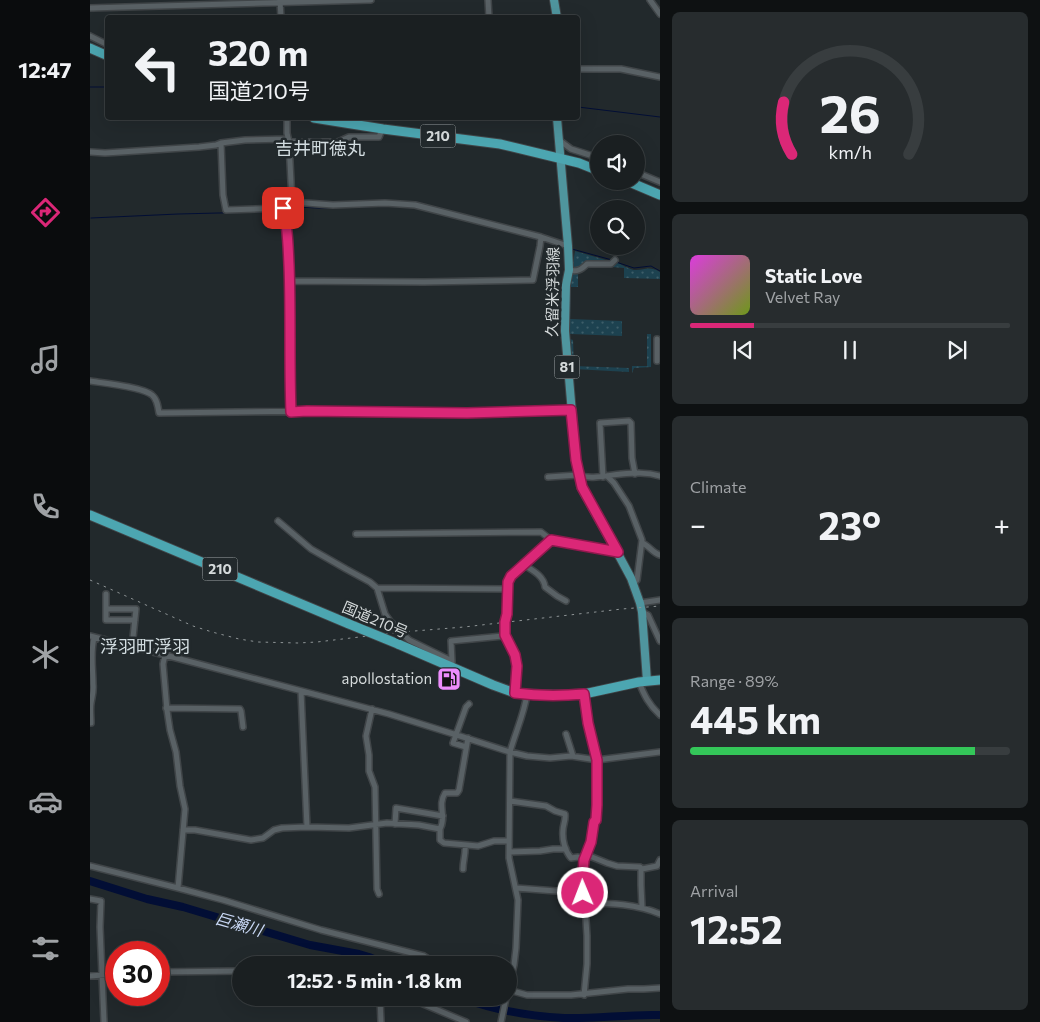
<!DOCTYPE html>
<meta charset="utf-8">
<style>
:root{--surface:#1a1f21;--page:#272c2e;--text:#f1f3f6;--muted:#9fa2a5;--line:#383d3f;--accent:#db2777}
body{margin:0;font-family:Commissioner,"Noto Sans JP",sans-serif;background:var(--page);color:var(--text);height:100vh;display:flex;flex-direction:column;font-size:19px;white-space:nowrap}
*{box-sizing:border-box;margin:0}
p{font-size:16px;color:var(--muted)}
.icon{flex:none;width:28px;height:28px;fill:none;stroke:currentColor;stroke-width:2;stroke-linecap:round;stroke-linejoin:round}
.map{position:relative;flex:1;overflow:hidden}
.drawer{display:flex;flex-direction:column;gap:12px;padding:12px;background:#0e1112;width:380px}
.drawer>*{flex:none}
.banner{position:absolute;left:15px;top:15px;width:475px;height:105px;border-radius:5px;box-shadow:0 5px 20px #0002,0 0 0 1px var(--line);background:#1a1f21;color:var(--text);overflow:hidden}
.controls{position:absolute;left:500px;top:135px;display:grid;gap:10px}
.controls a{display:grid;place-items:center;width:55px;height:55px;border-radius:50%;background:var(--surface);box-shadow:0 5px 20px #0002,0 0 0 1px var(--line);font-size:25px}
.speed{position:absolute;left:15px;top:941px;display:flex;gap:10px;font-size:25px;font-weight:700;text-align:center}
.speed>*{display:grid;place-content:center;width:65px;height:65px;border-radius:50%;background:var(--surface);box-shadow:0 5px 20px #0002,0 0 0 1px var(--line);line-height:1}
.speed .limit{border:8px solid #d22;background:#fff;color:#111}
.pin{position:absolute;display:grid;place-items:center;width:42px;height:42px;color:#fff;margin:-21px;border-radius:10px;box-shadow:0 2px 8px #0006}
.me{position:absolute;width:55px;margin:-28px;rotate:359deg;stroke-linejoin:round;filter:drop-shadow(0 0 4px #0008)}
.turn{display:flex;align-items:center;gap:18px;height:105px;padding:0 20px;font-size:22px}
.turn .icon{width:65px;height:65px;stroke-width:2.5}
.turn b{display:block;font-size:35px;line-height:42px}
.big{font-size:38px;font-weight:700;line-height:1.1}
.drawer .tile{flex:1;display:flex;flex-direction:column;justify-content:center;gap:8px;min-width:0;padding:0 18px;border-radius:8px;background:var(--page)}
.drawer .dial{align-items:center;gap:0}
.dial svg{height:130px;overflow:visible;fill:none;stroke:var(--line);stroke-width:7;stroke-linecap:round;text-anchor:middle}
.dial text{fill:var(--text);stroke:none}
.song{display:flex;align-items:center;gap:15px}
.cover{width:60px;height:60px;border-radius:8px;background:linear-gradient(135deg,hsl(300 70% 55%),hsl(80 70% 35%))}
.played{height:5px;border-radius:2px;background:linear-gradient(90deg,var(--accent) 20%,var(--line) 20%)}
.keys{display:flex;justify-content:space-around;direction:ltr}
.heat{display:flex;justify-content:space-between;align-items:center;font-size:28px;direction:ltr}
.charge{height:8px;border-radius:4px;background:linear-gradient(90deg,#34c759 89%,var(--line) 0)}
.trip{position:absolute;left:142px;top:956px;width:285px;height:50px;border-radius:25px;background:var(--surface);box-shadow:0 5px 20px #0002,0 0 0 1px var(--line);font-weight:700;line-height:50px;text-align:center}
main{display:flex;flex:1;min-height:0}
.menu{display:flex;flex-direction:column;width:90px;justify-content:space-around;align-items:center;background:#0a0c0d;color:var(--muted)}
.menu .icon{width:35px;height:35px}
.menu .on{color:var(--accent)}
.menu b{font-size:22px;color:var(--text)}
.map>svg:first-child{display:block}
.grass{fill:url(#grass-dots)}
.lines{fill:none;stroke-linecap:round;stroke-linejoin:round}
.stream{stroke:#020e35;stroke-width:1}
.river{stroke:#020e35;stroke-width:8}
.minor-casing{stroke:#404548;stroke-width:8}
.primary-casing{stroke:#404548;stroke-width:10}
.trunk-casing{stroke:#404548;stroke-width:11}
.minor{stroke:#596165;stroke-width:5}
.primary{stroke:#4f959e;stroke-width:8}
.trunk{stroke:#4ca6b1;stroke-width:9}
.rail{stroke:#8e9496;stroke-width:1;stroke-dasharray:2.5 5;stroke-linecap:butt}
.trunk-bridge-casing{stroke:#404548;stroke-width:11;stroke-linecap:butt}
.trunk-bridge{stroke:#4ca6b1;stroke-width:9}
.route-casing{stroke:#8e194d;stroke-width:12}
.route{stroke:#db2777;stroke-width:9}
.labels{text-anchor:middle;stroke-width:5;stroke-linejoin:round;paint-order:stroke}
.shield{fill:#22292c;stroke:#9fa5a6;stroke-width:1}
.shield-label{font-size:14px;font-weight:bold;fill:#d5dadb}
.street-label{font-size:15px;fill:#d5dadb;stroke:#22292c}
.poi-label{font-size:15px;fill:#d5dadb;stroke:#22292c;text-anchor:end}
.water-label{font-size:16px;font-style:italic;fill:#c9d8f5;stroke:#22292c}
.quarter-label{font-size:18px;fill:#d3dde1;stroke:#22292c}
</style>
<main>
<nav class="menu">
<b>12:47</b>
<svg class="icon on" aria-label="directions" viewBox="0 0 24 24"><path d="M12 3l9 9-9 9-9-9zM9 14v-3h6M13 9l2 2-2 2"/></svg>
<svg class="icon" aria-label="music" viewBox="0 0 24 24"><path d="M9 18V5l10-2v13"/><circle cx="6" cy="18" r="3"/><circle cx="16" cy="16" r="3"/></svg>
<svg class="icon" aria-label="phone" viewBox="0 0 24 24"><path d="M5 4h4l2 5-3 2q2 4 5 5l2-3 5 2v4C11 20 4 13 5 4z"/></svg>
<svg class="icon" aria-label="climate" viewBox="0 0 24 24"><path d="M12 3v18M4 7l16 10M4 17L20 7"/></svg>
<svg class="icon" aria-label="car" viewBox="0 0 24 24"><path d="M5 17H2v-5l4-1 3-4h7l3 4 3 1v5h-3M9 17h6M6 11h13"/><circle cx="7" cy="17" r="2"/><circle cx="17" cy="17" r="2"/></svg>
<svg class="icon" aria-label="filters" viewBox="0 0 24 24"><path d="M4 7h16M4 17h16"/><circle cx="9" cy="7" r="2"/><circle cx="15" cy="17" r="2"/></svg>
</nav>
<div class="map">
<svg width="570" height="1022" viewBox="0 0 570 1022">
<defs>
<pattern id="grass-dots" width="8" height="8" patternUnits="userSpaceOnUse" patternTransform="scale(1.25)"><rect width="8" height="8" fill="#1d4250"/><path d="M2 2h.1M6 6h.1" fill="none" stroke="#3d5d69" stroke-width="1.8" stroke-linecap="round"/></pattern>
</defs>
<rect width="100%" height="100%" fill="#22292c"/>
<path class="grass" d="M 485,251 L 516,260 L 487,269 L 482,269 Z
M 528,263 C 532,265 539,269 544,270 C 554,271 558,265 570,272 L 570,279 L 534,278 L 534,268 L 522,267 Z
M 481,274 L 488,274 L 488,287 L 481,287 L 480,319 L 532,321 L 532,336 L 480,334 C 476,320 479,289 481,274 Z
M 557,334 L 561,334 L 561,367 L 544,368 L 542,373 L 542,366 L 557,366 Z
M 480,339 L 483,340 L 484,366 L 539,368 L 539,372 L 484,369 L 482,368 Z"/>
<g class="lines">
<path class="stream" d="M 0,87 L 18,87
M 488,107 L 570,117
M 196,211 L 208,207 L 228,208 L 300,206 L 322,207 L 406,228
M 1,218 L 88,214 L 170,212 L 180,211
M 417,231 L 449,240
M 453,241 L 466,245
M 482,249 L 522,260
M 526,262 L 544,268 L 561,266 L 570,271"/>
<path class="river" d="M 0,881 L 57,899 L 93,907 L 220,945 L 269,954 L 279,957 L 298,965
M 372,998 C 404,1010 439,1016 474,1018 C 506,1019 538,1014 570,1015"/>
<g class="minor-casing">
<path id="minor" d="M 398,0 L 399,18
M 560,0 L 570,14
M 190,1 L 191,18
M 0,8 L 281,0
M 0,36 L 18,45
M 488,69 L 531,69 L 570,77
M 197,118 L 197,133 L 199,142 L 202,202
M 469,140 L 481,149 L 509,158
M 199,142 L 248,142 L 259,137 L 289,137 L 291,132
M 131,143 L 133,195 L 136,210 L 193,208 L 202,202 L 243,205 L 295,203 L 325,205 L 451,237 L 478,246
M 0,152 L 15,153 L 109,147 L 126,145 L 131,143 L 155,140 L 198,139
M 546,172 L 570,182
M 193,208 C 198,227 198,246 199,265 C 201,314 198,363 201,412
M 479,270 C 487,272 491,270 497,264 L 521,264 L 525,260
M 200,281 L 334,282 L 443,280 L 450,246 L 451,237
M 567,361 L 567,339
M 0,381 C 13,383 53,387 62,395 C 67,399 68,406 69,413 L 217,411 L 377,413 L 481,410
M 517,476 L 524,483 L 539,506 L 552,540 L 547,580 L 542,583
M 458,477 L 488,475 C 501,480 518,475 531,474 C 544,473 557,472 570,476
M 513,477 L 510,423 L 539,421 L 541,423 L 542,458 L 545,474
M 188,521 L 221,549 L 256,569 L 280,582 L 287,588 L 295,614 L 300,621 L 319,640 L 362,661 L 362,667
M 266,534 L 451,532 L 461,540
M 552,543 C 559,545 562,553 570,555
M 434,565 C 442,570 454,576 455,587 L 467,596 L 476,601
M 287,588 L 417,589
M 16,594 L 16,620 L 45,620
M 550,603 L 570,600
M 16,609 L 46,609 L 42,647
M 552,612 L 558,615 L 570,641
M 0,636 L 75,655 L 299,714 L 370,736 L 420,752 L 437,756 L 460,758 L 481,756 L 507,760 L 570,752
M 75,655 L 73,664 L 77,710 L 80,730 L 86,752 L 90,786 L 95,809 L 88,888
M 362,661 L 361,641 L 413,636 L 415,635
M 549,682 C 554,695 559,705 570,715
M 211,691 L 217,827 L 259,828 L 297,823 L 329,825 L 350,829 L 350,840 L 354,843 L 388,846 L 404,841 L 419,841
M 425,693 L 427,666 L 425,655 L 415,635 L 415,622 L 417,614 L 418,582 L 421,576 L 461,540 L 527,552
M 76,708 L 150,709 L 151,711 L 153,727
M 282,709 L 276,736 L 279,755 L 279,771 L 285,787 L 287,889 L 289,894
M 0,723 L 1,723 C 1,717 0,709 1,703 C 2,697 4,691 3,684 C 3,668 0,654 4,638
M 476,734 L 483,756
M 376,747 L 363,743 L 376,707 L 379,704
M 420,801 L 456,806 L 465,811 L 475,814 C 476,820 473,825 473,830 C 472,840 475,851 481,858 L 488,857 L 494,859
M 305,824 L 306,808 L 353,816
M 350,829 C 357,816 347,806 355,793 L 367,793 L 369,790 L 378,738
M 93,830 L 105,830 L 161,840 L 173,838 L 184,830 L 192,828 L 217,827
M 419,852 L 450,851 L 463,849 L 476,849
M 497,855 L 517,863 L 527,866 L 550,867 L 552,869 L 567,866 L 570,860
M 0,866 L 88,888 L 133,900 L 231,930 L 334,956 L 348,965
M 551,868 L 551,885 L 552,907
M 373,869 C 373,860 376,854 375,845
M 426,888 L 493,893
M 0,899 L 11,901 L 10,927 L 14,1022
M 495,903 C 520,903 547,904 570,914
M 219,965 L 242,962 L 249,965
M 69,972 L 151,971
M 0,976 L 26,974
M 419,985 L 424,965 L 426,948 L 428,900 L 419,858 L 420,752 C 425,733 434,715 437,694
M 419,990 L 437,995 L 481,995 L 538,989 L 554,989 L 570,988
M 494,995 L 497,964 L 497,936 L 493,872 L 494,860 L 501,842 L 504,822 L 506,820 L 507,805 L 507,760 L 498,723 L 494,694
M 290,998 L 291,1022
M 319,998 L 376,1022
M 411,1022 L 416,998"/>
</g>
<g class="primary-casing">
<path id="primary" d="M 464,0 L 467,18
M 467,118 L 478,246 L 479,270 L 476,285 L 475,331 L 486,460 L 491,487 L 527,552 L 541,578 L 550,603 L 552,612 L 557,681"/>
</g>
<g class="trunk-casing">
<path id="trunk" d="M 0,48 L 18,56
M 224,118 L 293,129 L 410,144 L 489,163 L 509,171
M 537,181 L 570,195
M 0,515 L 259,624
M 308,644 L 403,685 L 425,693 L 437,694 L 468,695 L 494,694 L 549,682 L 570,680"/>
</g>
<use href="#minor" class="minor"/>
<use href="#primary" class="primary"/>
<use href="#trunk" class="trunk"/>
<path class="rail" d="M 0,580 L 103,626 L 122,632 L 149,639 L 168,642 L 208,643 L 227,642 L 312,632 L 374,627 L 532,609 L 570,606"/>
<g class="trunk-bridge-casing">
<path id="trunk-bridge" d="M 259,624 L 308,644"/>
</g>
<use href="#trunk-bridge" class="trunk-bridge"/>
</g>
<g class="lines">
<g class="route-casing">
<path id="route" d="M 193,208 C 198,226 198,246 199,265 C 201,314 199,363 201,412 L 217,411 L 377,413 L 481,410 L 486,460 L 492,487 L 528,552 L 461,540 L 421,576 L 418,582 L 417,614 L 415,622 L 415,635 L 425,655 L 427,666 L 425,693 C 448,696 471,696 494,694 L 498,723 L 507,760 L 507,805 L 506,820 L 504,822 L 501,842 L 494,860 L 493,872 L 493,893"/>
</g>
<use href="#route" class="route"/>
</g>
<defs>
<g id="fuel-square" transform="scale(1.25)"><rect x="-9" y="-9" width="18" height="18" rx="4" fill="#ec8cfb" stroke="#22292c"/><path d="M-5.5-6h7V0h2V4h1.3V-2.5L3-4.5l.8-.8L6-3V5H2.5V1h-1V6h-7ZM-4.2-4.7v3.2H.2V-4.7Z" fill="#111"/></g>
</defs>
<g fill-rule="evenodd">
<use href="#fuel-square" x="359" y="679"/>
</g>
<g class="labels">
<g class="shield">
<rect x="330.5" y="124.5" width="35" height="23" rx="4"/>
<rect x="464.5" y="355.5" width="25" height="23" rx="4"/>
<rect x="112.5" y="557.5" width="35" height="23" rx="4"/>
</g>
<g class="shield-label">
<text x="348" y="141">210</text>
<text x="477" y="372">81</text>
<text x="130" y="574">210</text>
</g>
<g class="street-label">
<text transform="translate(463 292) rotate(-89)" y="5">久留米浮羽線</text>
<text transform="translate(285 620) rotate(23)" y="5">国道210号</text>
</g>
<g class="poi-label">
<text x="342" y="684">apollostation</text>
</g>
<g class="water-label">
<text transform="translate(149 924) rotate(16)" y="6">巨瀬川</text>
</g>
<g class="quarter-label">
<text x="230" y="155">吉井町徳丸</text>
<text x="55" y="653">浮羽町浮羽</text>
</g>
</g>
</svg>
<div class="controls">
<a><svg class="icon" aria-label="sound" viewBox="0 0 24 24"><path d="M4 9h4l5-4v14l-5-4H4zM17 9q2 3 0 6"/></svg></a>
<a><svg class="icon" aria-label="search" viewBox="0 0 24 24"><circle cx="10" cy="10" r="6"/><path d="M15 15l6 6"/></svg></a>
</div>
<div class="speed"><div class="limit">30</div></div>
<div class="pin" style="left:193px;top:208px;background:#d93025"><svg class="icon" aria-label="arrive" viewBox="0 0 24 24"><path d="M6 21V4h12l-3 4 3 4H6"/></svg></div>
<svg class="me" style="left:493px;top:893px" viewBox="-20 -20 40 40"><circle r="17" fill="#db2777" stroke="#fff" stroke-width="3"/><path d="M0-11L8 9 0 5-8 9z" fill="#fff"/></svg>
<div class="trip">12:52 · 5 min · 1.8 km</div>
<div class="banner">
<div class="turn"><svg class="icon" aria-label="left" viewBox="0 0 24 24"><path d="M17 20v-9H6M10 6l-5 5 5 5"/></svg><div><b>320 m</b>国道210号</div></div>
</div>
</div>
<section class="drawer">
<div class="tile dial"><svg viewBox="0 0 100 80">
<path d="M14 69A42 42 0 1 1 86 69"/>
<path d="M14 69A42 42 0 0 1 9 37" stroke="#db2777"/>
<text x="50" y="56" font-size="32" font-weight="700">26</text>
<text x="50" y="72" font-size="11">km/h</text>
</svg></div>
<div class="tile">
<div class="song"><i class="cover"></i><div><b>Static Love</b><p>Velvet Ray</p></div></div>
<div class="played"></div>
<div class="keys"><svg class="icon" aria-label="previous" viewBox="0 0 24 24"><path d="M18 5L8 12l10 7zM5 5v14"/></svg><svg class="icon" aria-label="pause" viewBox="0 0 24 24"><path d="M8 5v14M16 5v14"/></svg><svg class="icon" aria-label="next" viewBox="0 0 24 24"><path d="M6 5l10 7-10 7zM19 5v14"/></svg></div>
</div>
<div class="tile"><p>Climate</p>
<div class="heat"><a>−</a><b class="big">23°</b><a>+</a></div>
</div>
<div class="tile"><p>Range · 89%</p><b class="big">445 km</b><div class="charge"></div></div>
<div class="tile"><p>Arrival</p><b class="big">12:52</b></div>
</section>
</main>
